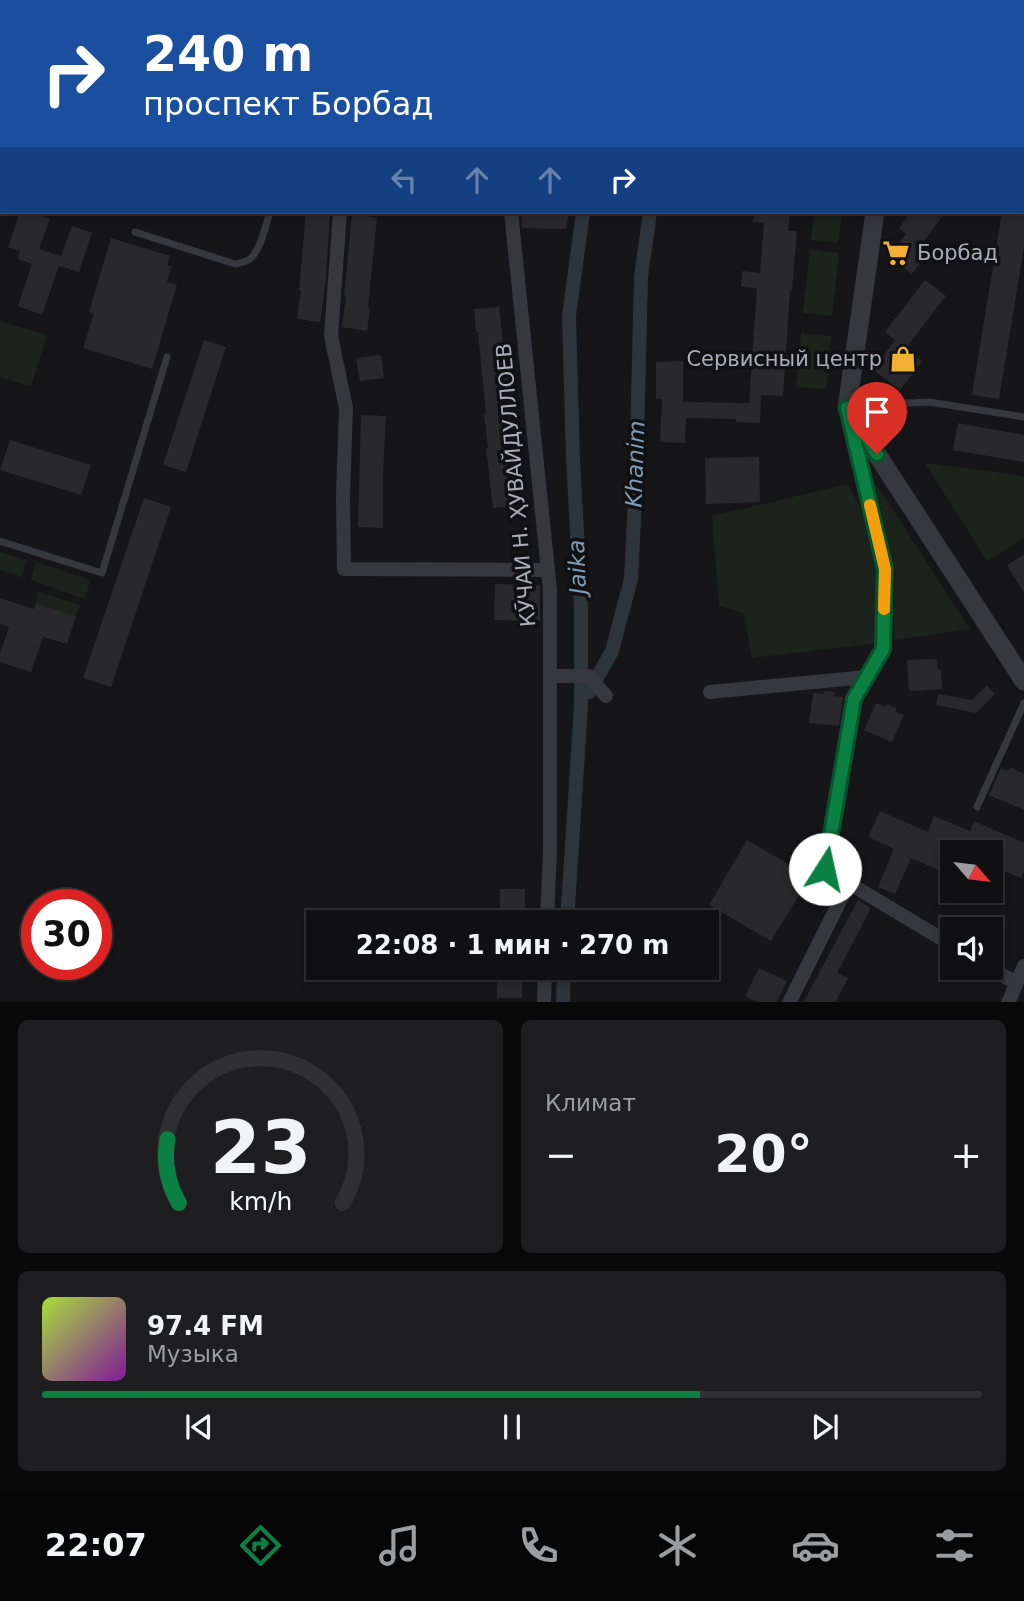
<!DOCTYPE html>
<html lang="ru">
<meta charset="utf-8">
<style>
:root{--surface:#101012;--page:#1e1e20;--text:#f1f3f6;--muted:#9c9d9f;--line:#303032;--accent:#0b8043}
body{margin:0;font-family:"DejaVu Sans",sans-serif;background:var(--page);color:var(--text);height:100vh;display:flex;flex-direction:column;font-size:26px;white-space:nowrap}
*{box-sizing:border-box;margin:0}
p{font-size:23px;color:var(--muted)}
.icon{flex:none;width:38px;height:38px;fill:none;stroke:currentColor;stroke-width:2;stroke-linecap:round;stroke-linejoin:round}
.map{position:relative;height:1002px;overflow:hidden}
.sheet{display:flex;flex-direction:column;gap:18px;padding:18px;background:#09090a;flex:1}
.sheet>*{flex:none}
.hud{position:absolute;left:0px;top:0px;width:1026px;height:214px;box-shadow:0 4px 10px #0003,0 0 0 2px var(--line);background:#1a4fa0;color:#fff;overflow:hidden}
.needle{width:46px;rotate:118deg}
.controls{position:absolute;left:940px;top:840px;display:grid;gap:14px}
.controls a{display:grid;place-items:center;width:63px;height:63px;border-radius:0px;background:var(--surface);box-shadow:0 4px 10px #0003,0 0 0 2px var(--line);font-size:35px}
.speed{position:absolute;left:21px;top:889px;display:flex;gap:14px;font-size:35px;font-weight:700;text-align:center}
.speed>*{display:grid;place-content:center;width:91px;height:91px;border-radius:50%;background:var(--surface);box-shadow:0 4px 10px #0003,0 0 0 2px var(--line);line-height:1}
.speed .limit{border:10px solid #d22;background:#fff;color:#111}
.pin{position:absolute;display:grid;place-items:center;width:60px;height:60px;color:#fff;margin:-72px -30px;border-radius:50% 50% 50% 0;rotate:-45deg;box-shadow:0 0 7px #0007}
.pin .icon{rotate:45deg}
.me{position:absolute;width:77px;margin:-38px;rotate:10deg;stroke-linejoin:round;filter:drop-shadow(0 0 5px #0008)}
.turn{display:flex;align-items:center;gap:24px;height:147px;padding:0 28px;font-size:32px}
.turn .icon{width:91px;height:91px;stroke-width:2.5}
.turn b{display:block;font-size:49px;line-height:60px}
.lanes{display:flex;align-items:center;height:66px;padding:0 28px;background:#0003;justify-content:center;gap:35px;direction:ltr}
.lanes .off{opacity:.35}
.big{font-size:52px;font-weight:800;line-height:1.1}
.sheet .widget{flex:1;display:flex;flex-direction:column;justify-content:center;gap:10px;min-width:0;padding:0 24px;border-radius:10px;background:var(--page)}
.sheet .dial{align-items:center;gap:0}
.dial svg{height:182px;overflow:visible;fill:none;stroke:var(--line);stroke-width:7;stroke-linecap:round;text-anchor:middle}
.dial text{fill:var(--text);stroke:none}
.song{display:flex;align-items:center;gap:21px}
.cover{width:84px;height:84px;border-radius:10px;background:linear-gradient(135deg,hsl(80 70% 55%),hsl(290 70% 35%))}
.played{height:7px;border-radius:4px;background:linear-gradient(90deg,var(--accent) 70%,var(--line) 70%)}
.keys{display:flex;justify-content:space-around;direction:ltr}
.heat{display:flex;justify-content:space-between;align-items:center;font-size:38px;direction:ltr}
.sheet .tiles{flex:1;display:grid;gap:18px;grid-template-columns:1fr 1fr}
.widget:last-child{grid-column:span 2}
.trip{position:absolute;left:306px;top:910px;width:413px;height:70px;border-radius:0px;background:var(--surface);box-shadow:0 4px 10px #0003,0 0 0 2px var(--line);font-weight:800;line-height:70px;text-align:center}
.tabs{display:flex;height:112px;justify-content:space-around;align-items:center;background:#060607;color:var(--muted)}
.tabs .icon{width:49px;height:49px}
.tabs .active{color:var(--accent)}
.tabs b{font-size:32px;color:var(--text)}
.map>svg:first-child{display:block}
.green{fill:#1c231d}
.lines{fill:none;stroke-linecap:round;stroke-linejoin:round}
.canal{stroke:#2c353c;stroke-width:14}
.building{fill:#29292c}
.path{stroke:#3d3f44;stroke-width:2.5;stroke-dasharray:3.5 5;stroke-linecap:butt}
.service{stroke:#37383d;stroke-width:7}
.minor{stroke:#37383d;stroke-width:14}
.tertiary{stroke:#37383d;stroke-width:19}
.route-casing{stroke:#07532c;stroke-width:18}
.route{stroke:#0b8043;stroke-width:12}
.slow{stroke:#f59e0b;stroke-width:12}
.labels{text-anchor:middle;stroke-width:7;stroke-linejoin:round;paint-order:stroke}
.poi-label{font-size:21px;fill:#a8adb8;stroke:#111113;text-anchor:start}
.street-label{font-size:21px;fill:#a8adb8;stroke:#111113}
.water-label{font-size:23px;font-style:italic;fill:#7f9bb3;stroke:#111113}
</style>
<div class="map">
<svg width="1024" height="1003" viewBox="0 0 1024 1003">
<rect width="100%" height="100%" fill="#161618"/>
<path class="green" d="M 814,212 L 842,212 L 838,243 L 811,240 Z
M 810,250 L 839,253 L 832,316 L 803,313 Z
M 0,321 L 47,335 L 31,387 L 0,377 Z
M 801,333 L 831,336 L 826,389 L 796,387 Z
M 925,463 L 1024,476 L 1024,538 L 987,561 Z
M 875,482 L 970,629 L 894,640 L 895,572 Z
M 848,484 C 862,510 876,537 879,566 C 881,591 878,619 878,643 L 752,658 L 743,613 L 719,606 L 712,516 Z
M 0,552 L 27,560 L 22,577 L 0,570 Z
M 36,562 L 90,580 L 85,599 L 31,580 Z
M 38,592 L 80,605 L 76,616 L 36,603 Z"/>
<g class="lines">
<path class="canal" d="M 611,0 L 611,2
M 704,0 L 705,2
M 589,692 L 612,651 L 631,579 L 636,480 L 641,277 L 650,212
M 567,922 L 581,706 L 581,606 L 573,459 L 569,316 L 583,212
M 563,1003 L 564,968"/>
</g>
<path class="building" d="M 20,212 L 29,212 L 50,219 L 39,249 L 61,256 L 72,226 L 92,233 L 79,272 L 59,266 L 42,315 L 18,306 L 32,264 L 18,259 L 20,251 L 8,247 Z
M 306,212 L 330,213 L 326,279 L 320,322 L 297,319 L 301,290 L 299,290 Z
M 521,212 L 569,212 L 566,229 L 522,228 Z
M 754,212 L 790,212 L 788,231 L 797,231 L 792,291 L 790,291 L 783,396 L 761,395 L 760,423 L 736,422 L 736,419 L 686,418 L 685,443 L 660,442 L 662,399 L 656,399 L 656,362 L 683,361 L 683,402 L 749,403 L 757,288 L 741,287 L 742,271 L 760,273 L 764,223 L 753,222 Z
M 911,212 L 946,212 L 920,246 L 928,253 L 912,274 L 889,257 L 906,234 L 899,228 Z
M 1002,212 L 1024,212 L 1024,247 L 999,399 L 972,395 Z
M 352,214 L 377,218 L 368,307 L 370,308 L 367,331 L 342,327 L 346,297 L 344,296 Z
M 111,238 L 170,256 L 167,265 L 172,266 L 167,282 L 177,285 L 152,369 L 83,348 L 94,313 L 89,312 Z
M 925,280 L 946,296 L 905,349 L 922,361 L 900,390 L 873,370 L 895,340 L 885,332 Z
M 499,307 L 510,401 L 508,401 L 511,435 L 510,435 L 517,505 L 493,508 L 486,448 L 488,448 L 484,414 L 486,414 L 478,332 L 476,332 L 474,309 Z
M 204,340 L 226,347 L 186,472 L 163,465 Z
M 381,355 L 384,378 L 360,381 L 356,358 Z
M 361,415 L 386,416 L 383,474 L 383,528 L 358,527 Z
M 958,423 L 1024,435 L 1024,462 L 953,450 Z
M 10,440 L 91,465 L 81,495 L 0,470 Z
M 759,457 L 760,502 L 706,504 L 705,458 Z
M 144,498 L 171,507 L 111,687 L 83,678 Z
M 1024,554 L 1024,593 L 1007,565 Z
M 495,584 L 540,585 L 540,621 L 494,620 Z
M 0,598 L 34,609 L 36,603 L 76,616 L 67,644 L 43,637 L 31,672 L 0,662 L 0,653 L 9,627 L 0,624 Z
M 937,659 L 938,669 L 941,669 L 942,689 L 909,691 L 907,660 Z
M 987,685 L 995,694 L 976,713 L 936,705 L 938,694 L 972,700 Z
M 824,691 L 835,692 L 834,696 L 843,697 L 839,726 L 809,723 L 813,693 L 824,694 Z
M 876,703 L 886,707 L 887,704 L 897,708 L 895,712 L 904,715 L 892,742 L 864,730 Z
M 1010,767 L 1024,774 L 1024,810 L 989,795 L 1001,768 L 1008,771 Z
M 880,811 L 928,832 L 934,816 L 970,831 L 974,821 L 1024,843 L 1024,870 L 1021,878 L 993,866 L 995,860 L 990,858 L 990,852 L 977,852 L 965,847 L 963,852 L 952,852 L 952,876 L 911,858 L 895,894 L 878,887 L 894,849 L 868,837 Z
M 747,840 L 810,877 L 771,941 L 709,905 Z
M 500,889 L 525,889 L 525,912 L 500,912 Z
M 858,900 L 871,908 L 837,973 L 848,978 L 835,1003 L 803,1003 Z
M 759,968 L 787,981 L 776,1003 L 759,1003 L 745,996 Z
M 497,975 L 522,975 L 522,998 L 497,998 Z"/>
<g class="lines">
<path class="path" d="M 0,0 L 2,2
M 0,10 L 2,4"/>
<path class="service" d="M 989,2 L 990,0
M 135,232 L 235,264 C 240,263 248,262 252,257 C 261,248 266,224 270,212
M 850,396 L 909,403 L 929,402 L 1024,417
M 0,541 L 102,573 L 167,357
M 977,807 L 1024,703"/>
<path class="minor" d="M 349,0 L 349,2
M 479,0 L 480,2
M 689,0 L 690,2
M 340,212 L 331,336 L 346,408 L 343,496 L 344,569 L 548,570
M 511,212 L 550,590 L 550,849 L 547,922
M 849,417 L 885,569 L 883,649 L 854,699 L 825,869 L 952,945
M 550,676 L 589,676 L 606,696
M 710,692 L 867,677
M 990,968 L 1016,983
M 544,1003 L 545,968
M 789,1003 L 849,883
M 1008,1003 L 1024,966"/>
<path class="tertiary" d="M 905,2 L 905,0
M 875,212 L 847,408 L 1024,681"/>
</g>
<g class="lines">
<g class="route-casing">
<path id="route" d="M 825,869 L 854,699 L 883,649 L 885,569 L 847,408 L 877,454"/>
</g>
<use href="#route" class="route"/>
<path class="slow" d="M 870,505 L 885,569 L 884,609"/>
</g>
<defs>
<g id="supermarket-bare" transform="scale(2.1)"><path d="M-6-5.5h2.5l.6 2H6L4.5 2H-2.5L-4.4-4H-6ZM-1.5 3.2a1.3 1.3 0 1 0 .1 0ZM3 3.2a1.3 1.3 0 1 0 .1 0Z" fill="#f2b134" stroke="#111113" stroke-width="2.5" paint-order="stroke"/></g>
<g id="shop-bare" transform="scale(2.1)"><path d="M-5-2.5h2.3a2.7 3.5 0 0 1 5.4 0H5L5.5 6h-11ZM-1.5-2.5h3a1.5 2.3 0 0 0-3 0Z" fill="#f2b134" stroke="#111113" stroke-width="2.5" paint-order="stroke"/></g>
</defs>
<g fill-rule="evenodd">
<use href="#supermarket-bare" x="896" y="253"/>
<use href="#shop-bare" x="903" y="359"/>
</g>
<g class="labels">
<g class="poi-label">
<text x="917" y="260">Борбад</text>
<text x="882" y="366" text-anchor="end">Сервисный центр</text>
</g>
<g class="street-label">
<text transform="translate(516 485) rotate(-95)" y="7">КӮЧАИ Н. ҲУВАЙДУЛЛОЕВ</text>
</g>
<g class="water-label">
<text transform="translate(635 464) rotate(-88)" y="8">Khanim</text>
<text transform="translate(577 567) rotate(-92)" y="8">Jaika</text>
</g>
</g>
</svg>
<div class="controls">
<a><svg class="needle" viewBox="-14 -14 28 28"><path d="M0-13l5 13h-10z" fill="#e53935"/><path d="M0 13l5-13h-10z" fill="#9c9d9f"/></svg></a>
<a><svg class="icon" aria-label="sound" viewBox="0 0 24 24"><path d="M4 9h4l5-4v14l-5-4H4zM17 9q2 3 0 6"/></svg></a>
</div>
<div class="speed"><div class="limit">30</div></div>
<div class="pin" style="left:877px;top:454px;background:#d93025"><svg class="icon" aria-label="arrive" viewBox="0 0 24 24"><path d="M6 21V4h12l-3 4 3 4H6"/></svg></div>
<svg class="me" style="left:825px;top:869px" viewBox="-20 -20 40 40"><circle r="19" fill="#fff"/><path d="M0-13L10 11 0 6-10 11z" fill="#0b8043"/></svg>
<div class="trip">22:08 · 1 мин · 270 m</div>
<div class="hud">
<div class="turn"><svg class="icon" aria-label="right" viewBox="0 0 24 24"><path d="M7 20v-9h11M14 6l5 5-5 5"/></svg><div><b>240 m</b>проспект Борбад</div></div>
<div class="lanes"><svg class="icon off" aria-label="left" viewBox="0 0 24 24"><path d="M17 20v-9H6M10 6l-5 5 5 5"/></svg><svg class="icon off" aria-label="ahead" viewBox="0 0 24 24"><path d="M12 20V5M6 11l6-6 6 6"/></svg><svg class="icon off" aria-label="ahead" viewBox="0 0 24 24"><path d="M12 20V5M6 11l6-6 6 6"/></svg><svg class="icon" aria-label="right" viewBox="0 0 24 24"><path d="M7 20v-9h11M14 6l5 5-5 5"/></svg></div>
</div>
</div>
<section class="sheet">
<div class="tiles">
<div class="widget dial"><svg viewBox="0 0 100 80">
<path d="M14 69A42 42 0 1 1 86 69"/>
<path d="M14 69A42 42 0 0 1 9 41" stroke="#0b8043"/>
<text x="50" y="56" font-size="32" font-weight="700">23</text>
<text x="50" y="72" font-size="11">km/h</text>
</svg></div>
<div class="widget"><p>Климат</p>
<div class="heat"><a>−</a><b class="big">20°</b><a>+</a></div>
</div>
<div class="widget">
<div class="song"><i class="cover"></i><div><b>97.4 FM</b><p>Музыка</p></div></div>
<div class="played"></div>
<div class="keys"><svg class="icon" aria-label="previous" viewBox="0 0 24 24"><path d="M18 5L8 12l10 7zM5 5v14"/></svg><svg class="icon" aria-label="pause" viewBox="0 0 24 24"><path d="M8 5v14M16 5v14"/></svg><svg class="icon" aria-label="next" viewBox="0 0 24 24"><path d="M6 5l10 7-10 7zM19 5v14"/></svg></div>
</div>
</div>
</section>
<nav class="tabs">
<b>22:07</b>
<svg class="icon active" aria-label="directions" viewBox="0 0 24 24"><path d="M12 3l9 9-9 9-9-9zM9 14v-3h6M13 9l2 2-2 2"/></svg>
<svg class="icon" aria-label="music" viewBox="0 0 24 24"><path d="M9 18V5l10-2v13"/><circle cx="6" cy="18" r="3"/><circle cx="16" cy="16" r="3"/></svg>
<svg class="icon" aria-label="phone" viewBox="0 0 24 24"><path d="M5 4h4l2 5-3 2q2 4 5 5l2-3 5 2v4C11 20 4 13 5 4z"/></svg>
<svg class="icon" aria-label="climate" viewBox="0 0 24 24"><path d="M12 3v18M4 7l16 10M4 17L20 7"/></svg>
<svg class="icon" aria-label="car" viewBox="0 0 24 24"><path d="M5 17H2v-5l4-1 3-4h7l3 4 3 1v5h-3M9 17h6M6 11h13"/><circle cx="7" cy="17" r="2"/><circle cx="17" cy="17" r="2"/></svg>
<svg class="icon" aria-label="filters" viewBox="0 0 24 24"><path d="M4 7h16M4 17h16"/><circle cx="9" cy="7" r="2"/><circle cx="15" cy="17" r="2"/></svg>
</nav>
